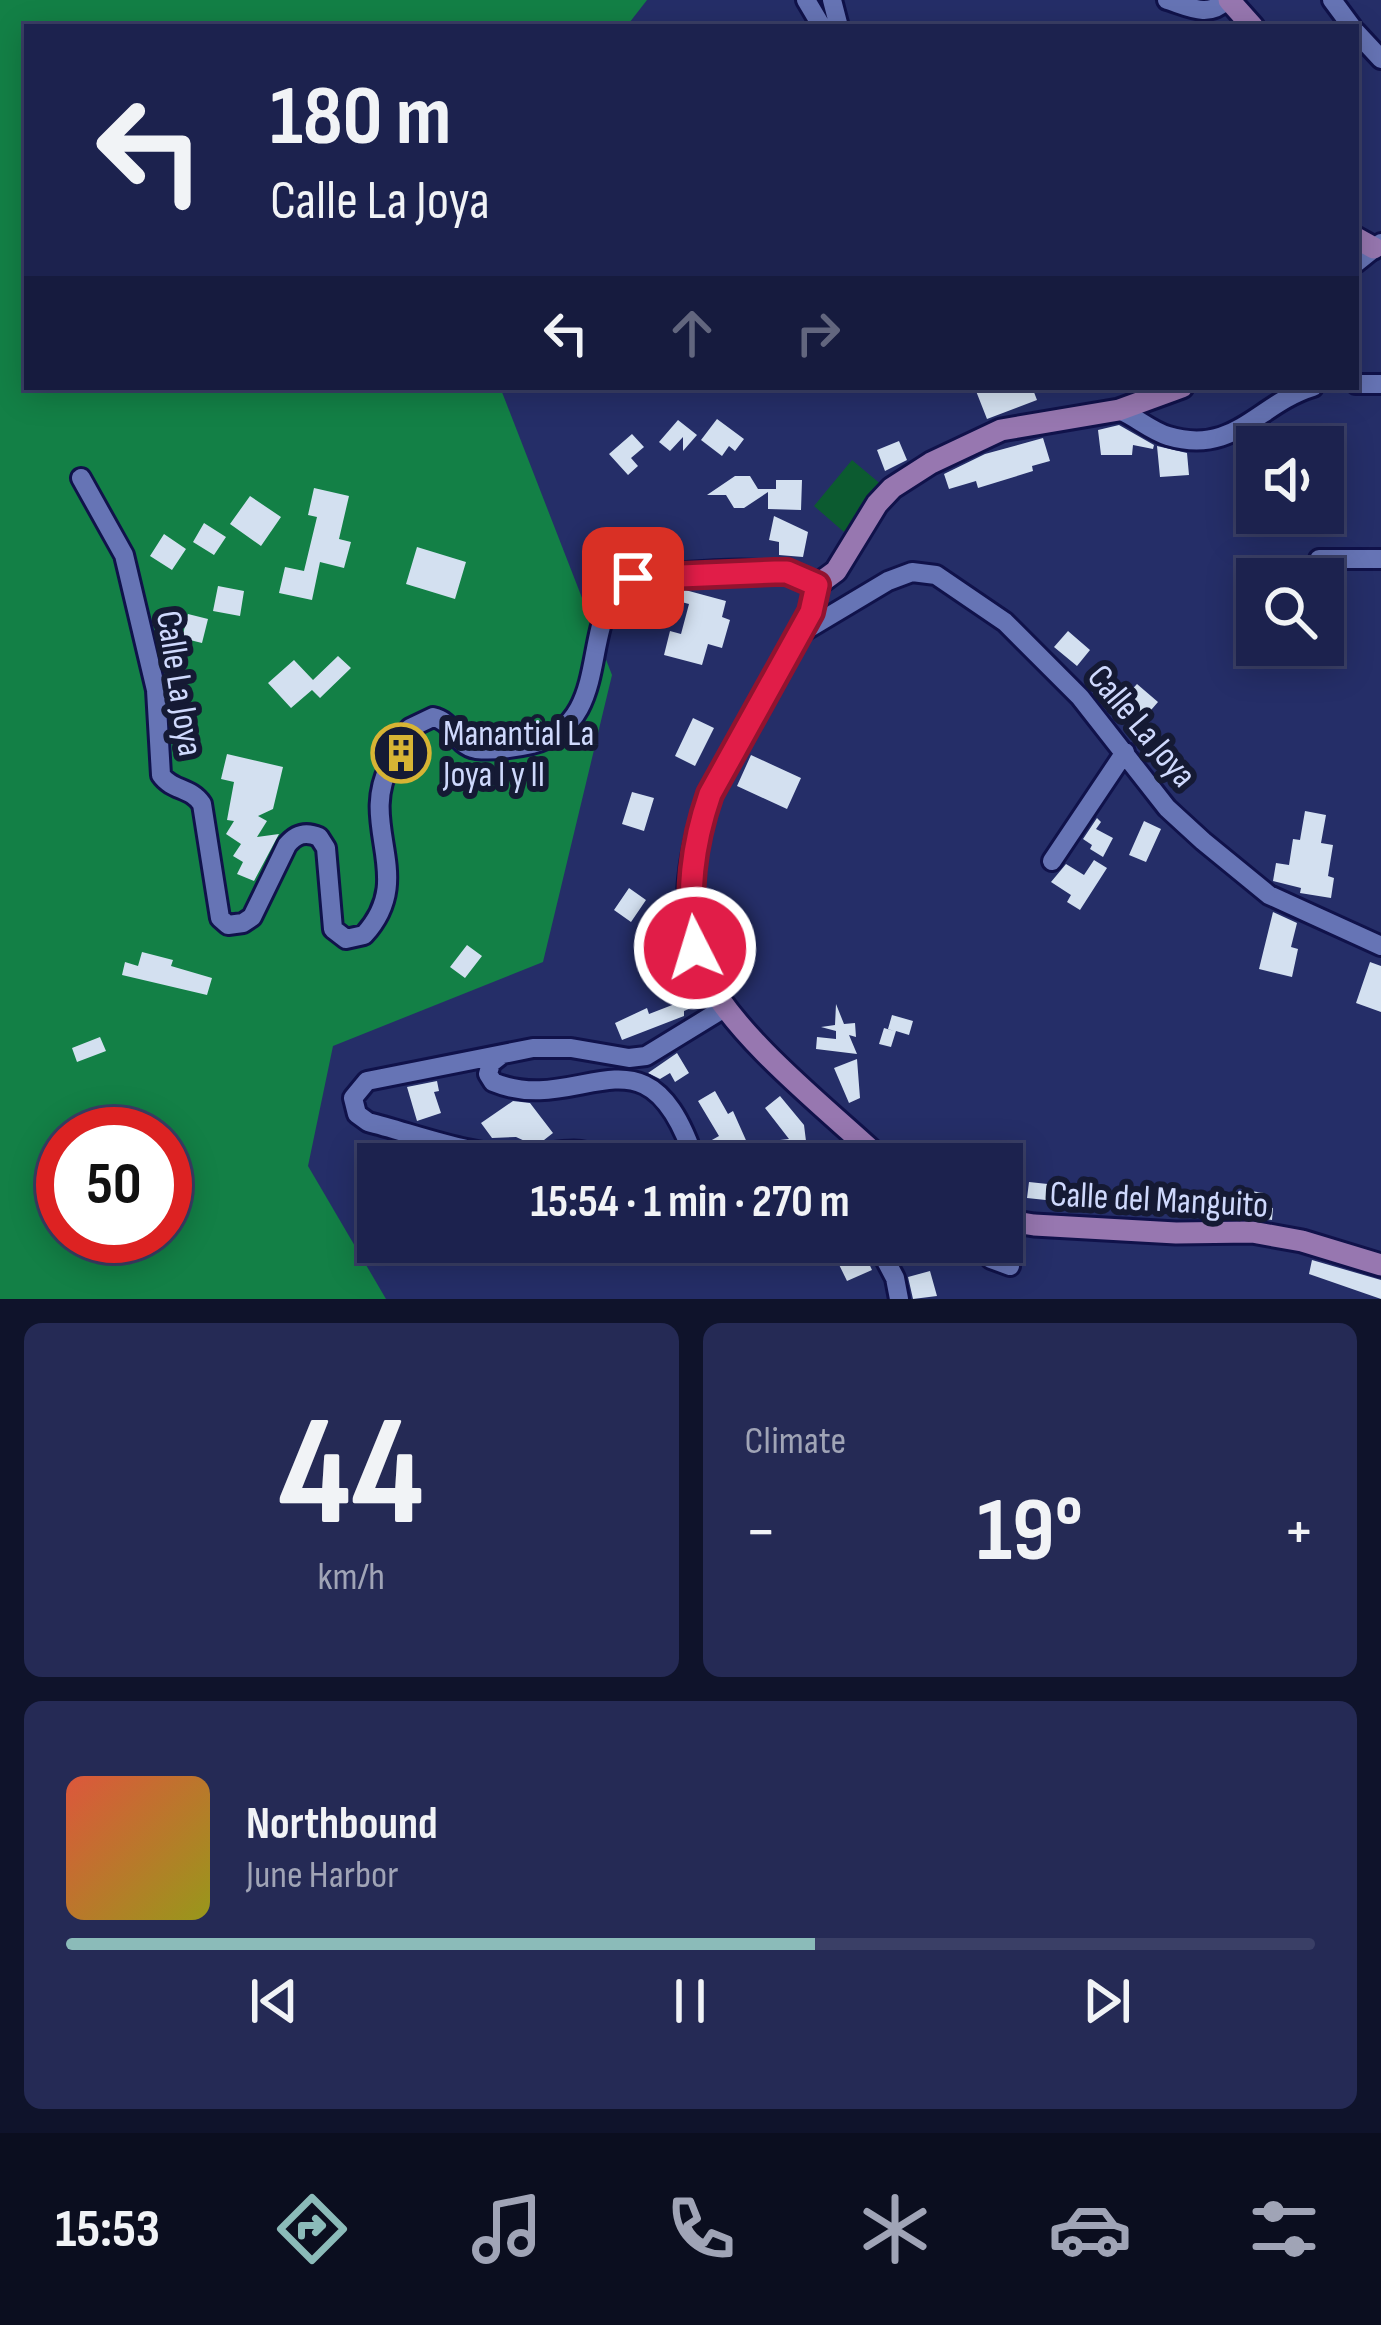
<!DOCTYPE html>
<meta charset="utf-8">
<style>
:root{--surface:#1c224e;--page:#252a55;--text:#f1f3f6;--muted:#a0a4b6;--line:#3a3f66;--accent:#8bbbb9}
body{margin:0;font-family:"Sofia Sans Condensed",sans-serif;background:var(--page);color:var(--text);height:100vh;display:flex;flex-direction:column;font-size:45px;white-space:nowrap}
*{box-sizing:border-box;margin:0}
p{font-size:39px;color:var(--muted)}
.icon{flex:none;width:66px;height:66px;fill:none;stroke:currentColor;stroke-width:2;stroke-linecap:round;stroke-linejoin:round}
.map{position:relative;height:1299px;overflow:hidden}
.panel{display:flex;flex-direction:column;gap:24px;padding:24px;background:#0f132b;flex:1}
.panel>*{flex:none}
.guide{position:absolute;left:24px;top:24px;width:1335px;height:366px;border-radius:0px;box-shadow:0 6px 30px #0003,0 0 0 3px var(--line);background:#1c224e;color:var(--text);overflow:hidden}
.tools{position:absolute;left:1236px;top:426px;display:grid;gap:24px}
.tools a{display:grid;place-items:center;width:108px;height:108px;border-radius:0px;background:var(--surface);box-shadow:0 6px 30px #0003,0 0 0 3px var(--line);font-size:60px}
.speed{position:absolute;left:36px;top:1107px;display:flex;gap:24px;font-size:60px;font-weight:700;text-align:center}
.speed>*{display:grid;place-content:center;width:156px;height:156px;border-radius:50%;background:var(--surface);box-shadow:0 6px 30px #0003,0 0 0 3px var(--line);line-height:1}
.speed .limit{border:18px solid #d22;background:#fff;color:#111}
.pin{position:absolute;display:grid;place-items:center;width:102px;height:102px;color:#fff;margin:-51px;border-radius:24px;box-shadow:0 6px 18px #0006}
.me{position:absolute;width:132px;margin:-66px;rotate:355deg;stroke-linejoin:round;filter:drop-shadow(0 0 9px #0008)}
.turn{display:flex;align-items:center;gap:42px;height:252px;padding:0 48px;font-size:54px}
.turn .icon{width:156px;height:156px;stroke-width:2.5}
.turn b{display:block;font-size:84px;line-height:102px}
.lanes{display:flex;align-items:center;height:114px;padding:0 48px;background:#0003;justify-content:center;gap:60px;direction:ltr}
.lanes .off{opacity:.35}
.big{font-size:90px;font-weight:700;line-height:1.1}
.panel .tile{flex:1;display:flex;flex-direction:column;justify-content:center;gap:18px;min-width:0;padding:0 42px;border-radius:18px;background:var(--page)}
.panel .dial{align-items:center;gap:0}
.dial b{font-size:156px;line-height:1}
.song{display:flex;align-items:center;gap:36px}
.cover{width:144px;height:144px;border-radius:18px;background:linear-gradient(135deg,hsl(10 70% 55%),hsl(60 70% 35%))}
.played{height:12px;border-radius:6px;background:linear-gradient(90deg,var(--accent) 60%,var(--line) 60%)}
.keys{display:flex;justify-content:space-around;direction:ltr}
.heat{display:flex;justify-content:space-between;align-items:center;font-size:66px;direction:ltr}
.panel .tiles{flex:1;display:grid;gap:24px;grid-template-columns:1fr 1fr}
.tile:last-child{grid-column:span 2}
.trip{position:absolute;left:357px;top:1143px;width:666px;height:120px;border-radius:0px;background:var(--surface);box-shadow:0 6px 30px #0003,0 0 0 3px var(--line);font-weight:700;line-height:120px;text-align:center}
.dock{display:flex;height:192px;justify-content:space-around;align-items:center;background:#0b0e1f;color:var(--muted)}
.dock .icon{width:84px;height:84px}
.dock .selected{color:var(--accent)}
.dock b{font-size:54px;color:var(--text)}
.map>svg:first-child{display:block}
.green{fill:#0c5b30}
.forest{fill:#138046;fill-rule:evenodd}
.building{fill:#d3e0f0}
.lines{fill:none;stroke-linecap:round;stroke-linejoin:round}
.minor-casing{stroke:#10124a;stroke-width:24}
.major-casing{stroke:#10124a;stroke-width:27}
.minor{stroke:#6674b5;stroke-width:18}
.major{stroke:#9777b0;stroke-width:21}
.route-casing{stroke:#92132f;stroke-width:30}
.route{stroke:#e11d48;stroke-width:21}
.labels{text-anchor:middle;stroke-width:12;stroke-linejoin:round;paint-order:stroke}
.street-label{font-size:36px;fill:#cfd9fd;stroke:#151a34}
.poi-label{font-size:36px;fill:#cfd9fd;stroke:#151a34;text-anchor:start}
</style>
<div class="map">
<svg width="1381" height="1299" viewBox="0 0 1381 1299">
<rect width="100%" height="100%" fill="#252e68"/>
<path class="green" d="M 852,460 L 883,486 L 844,532 L 814,506 Z"/>
<path class="forest" d="M 0,0 L 647,0 L 626,27 L 27,27 L 27,387 L 500,387 L 612,675 L 543,962 L 333,1046 L 308,1166 L 386,1299 L 0,1299 ZM 63,1134 L 165,1134 L 165,1236 L 63,1236 Z"/>
<path class="building" d="M 986,387 L 1032,387 L 1037,400 L 987,419 L 976,391 Z
M 717,419 L 744,439 L 735,451 L 729,446 L 722,456 L 701,440 Z
M 678,420 L 697,435 L 683,451 L 683,437 L 670,451 L 659,442 Z
M 1119,425 L 1154,445 L 1153,449 L 1133,445 L 1132,455 L 1101,455 L 1098,430 Z
M 632,434 L 644,447 L 631,458 L 638,466 L 628,475 L 609,454 Z
M 1043,438 L 1050,461 L 1032,466 L 1033,471 L 978,488 L 976,481 L 949,489 L 944,474 L 985,454 Z
M 899,441 L 907,460 L 885,471 L 877,450 Z
M 1157,446 L 1187,453 L 1189,475 L 1160,477 Z
M 735,476 L 750,476 L 758,489 L 776,489 L 776,480 L 802,480 L 801,510 L 768,509 L 768,492 L 744,508 L 734,508 L 726,495 L 707,495 Z
M 314,488 L 349,496 L 339,539 L 351,542 L 344,568 L 320,562 L 312,600 L 279,593 L 285,567 L 304,571 L 317,517 L 308,515 Z
M 250,496 L 281,517 L 261,546 L 230,524 Z
M 774,516 L 808,532 L 803,557 L 779,555 L 779,542 L 769,540 Z
M 204,523 L 226,537 L 214,555 L 193,542 Z
M 164,534 L 186,549 L 172,570 L 150,556 Z
M 417,547 L 466,562 L 455,599 L 406,584 Z
M 218,586 L 244,591 L 240,616 L 213,611 Z
M 674,587 L 726,601 L 722,617 L 730,620 L 722,648 L 708,644 L 702,665 L 664,655 L 670,631 L 681,634 L 689,604 L 651,594 L 653,588 Z
M 188,614 L 208,619 L 202,643 L 182,638 Z
M 1068,631 L 1090,650 L 1077,666 L 1054,647 Z
M 338,656 L 351,668 L 320,698 L 312,690 L 291,708 L 268,683 L 294,660 L 313,680 Z
M 1137,684 L 1158,702 L 1145,717 L 1124,698 Z
M 693,718 L 714,728 L 695,766 L 675,756 Z
M 227,754 L 283,767 L 273,809 L 258,816 L 267,821 L 257,837 L 279,834 L 254,881 L 237,874 L 243,862 L 233,856 L 241,844 L 226,834 L 234,821 L 227,820 L 234,782 L 221,779 Z
M 751,755 L 801,778 L 787,809 L 737,786 Z
M 632,792 L 654,798 L 644,831 L 622,824 Z
M 1305,811 L 1326,815 L 1321,843 L 1333,845 L 1328,876 L 1334,878 L 1331,898 L 1300,893 L 1301,888 L 1273,881 L 1276,863 L 1289,865 L 1293,839 L 1300,840 Z
M 1097,818 L 1101,822 L 1096,829 L 1113,838 L 1103,857 L 1090,849 L 1092,845 L 1083,839 Z
M 1144,821 L 1161,829 L 1146,862 L 1129,855 Z
M 1094,860 L 1107,868 L 1080,910 L 1067,902 L 1071,895 L 1051,882 L 1066,864 L 1084,875 Z
M 629,888 L 646,900 L 631,922 L 614,910 Z
M 1273,912 L 1297,923 L 1291,947 L 1298,949 L 1292,977 L 1259,969 Z
M 467,945 L 482,956 L 465,978 L 450,967 Z
M 142,952 L 173,960 L 171,966 L 212,978 L 207,995 L 122,975 L 125,962 L 138,966 Z
M 1370,962 L 1381,966 L 1381,1012 L 1356,1003 Z
M 685,972 L 698,1005 L 684,1011 L 684,1016 L 622,1040 L 615,1023 L 647,1008 L 649,1014 L 680,1002 L 670,978 Z
M 836,1004 L 844,1024 L 855,1023 L 856,1037 L 849,1035 L 857,1054 L 816,1049 L 817,1037 L 836,1039 L 836,1031 L 821,1027 L 835,1025 Z
M 892,1015 L 913,1021 L 909,1035 L 896,1031 L 891,1047 L 879,1044 L 884,1028 L 894,1031 L 888,1029 Z
M 100,1037 L 106,1051 L 77,1062 L 72,1048 Z
M 677,1053 L 689,1073 L 675,1082 L 670,1073 L 660,1079 L 648,1073 Z
M 857,1059 L 860,1098 L 849,1103 L 834,1068 Z
M 437,1081 L 439,1091 L 434,1092 L 441,1113 L 417,1121 L 407,1087 Z
M 715,1091 L 728,1114 L 733,1111 L 749,1147 L 739,1153 L 733,1143 L 708,1158 L 703,1145 L 719,1136 L 698,1101 Z
M 780,1096 L 804,1125 L 807,1149 L 782,1153 L 780,1140 L 789,1139 L 765,1108 Z
M 513,1101 L 530,1103 L 553,1133 L 544,1140 L 527,1142 L 516,1137 L 492,1138 L 481,1123 Z
M 1029,1182 L 1057,1185 L 1055,1201 L 1027,1198 Z
M 1244,1190 L 1264,1193 L 1262,1206 L 1273,1208 L 1272,1220 L 1251,1217 L 1252,1205 L 1260,1206 L 1243,1204 Z
M 828,1242 L 859,1242 L 872,1270 L 847,1281 Z
M 1312,1260 L 1381,1280 L 1381,1299 L 1309,1274 Z
M 930,1271 L 937,1296 L 913,1299 L 908,1277 Z"/>
<g class="lines">
<g class="minor-casing">
<path id="minor" d="M 806,0 L 822,27
M 832,0 L 839,27
M 1167,0 C 1187,6 1209,19 1226,0
M 1332,0 L 1352,27
M 1356,32 L 1381,59
M 1356,263 L 1381,243
M 1356,384 L 1381,384
M 1119,410 C 1136,417 1151,431 1168,436 C 1235,456 1257,404 1313,387
M 81,478 L 124,555 L 156,690 L 161,775 C 172,791 191,787 202,804 L 220,918 L 228,925 L 243,923 L 252,917 L 287,845 C 296,834 305,831 319,837 L 326,848 L 333,929 L 346,939 L 364,935 C 418,876 356,826 391,763 L 388,752 L 410,728 L 433,717 C 454,721 454,745 476,749 C 494,751 514,748 532,744 C 624,720 568,600 643,575 C 698,573 767,559 817,585
M 1319,559 L 1381,559
M 801,633 L 888,581 L 912,572 L 936,575 L 1005,622 L 1080,697 L 1167,808 L 1203,841 L 1269,895 L 1381,946
M 1052,861 L 1125,752
M 500,1056 L 491,1063 L 488,1074 L 493,1082 C 582,1119 647,1012 696,1164
M 611,1164 C 582,1142 561,1153 528,1155 C 475,1158 419,1135 368,1122 L 357,1114 L 353,1098 L 367,1081 L 533,1048 L 571,1048 L 629,1058 L 646,1056 L 726,1007
M 876,1242 L 895,1278 L 899,1299
M 984,1242 L 991,1259 L 1010,1266"/>
</g>
<g class="major-casing">
<path id="major" d="M 1229,0 L 1253,27
M 1356,238 L 1374,248
M 886,1164 C 831,1112 740,1042 705,976 C 676,921 690,850 710,794 L 811,612 L 817,585 L 836,571 L 877,504 L 892,488 L 931,463 L 1001,430 L 1119,410 L 1182,387
M 1002,1220 L 1034,1225 L 1176,1233 L 1252,1232 L 1302,1241 L 1381,1265"/>
</g>
<use href="#minor" class="minor"/>
<use href="#major" class="major"/>
</g>
<g class="lines">
<g class="route-casing">
<path id="route" d="M 633,578 L 775,572 L 787,572 L 817,585 L 811,612 L 710,794 C 692,846 687,894 695,948"/>
</g>
<use href="#route" class="route"/>
</g>
<defs>
<g id="building-ring" transform="scale(3)"><circle r="9.5" fill="#151a34" stroke="#d7b434" stroke-width="1.5"/><path d="M-4-6H4V6H1V3H-1V6H-4ZM-2.5-4.3h1.7v1.8h-1.7ZM.8-4.3h1.7v1.8H.8ZM-2.5-1h1.7V.8h-1.7ZM.8-1h1.7V.8H.8Z" fill="#d7b434"/></g>
</defs>
<g fill-rule="evenodd">
<use href="#building-ring" x="401" y="753"/>
</g>
<g class="labels">
<g class="street-label">
<text transform="translate(181 683) rotate(81)" y="13">Calle La Joya</text>
<text transform="translate(1143 725) rotate(50)" y="13">Calle La Joya</text>
<text transform="translate(1159 1198) rotate(3)" y="13">Calle del Manguito</text>
</g>
<g class="poi-label">
<text x="443" y="745">Manantial La<tspan x="443" dy="41">Joya I y II</tspan></text>
</g>
</g>
</svg>
<div class="tools">
<a><svg class="icon" aria-label="sound" viewBox="0 0 24 24"><path d="M4 9h4l5-4v14l-5-4H4zM17 9q2 3 0 6"/></svg></a>
<a><svg class="icon" aria-label="search" viewBox="0 0 24 24"><circle cx="10" cy="10" r="6"/><path d="M15 15l6 6"/></svg></a>
</div>
<div class="speed"><div class="limit">50</div></div>
<div class="pin" style="left:633px;top:578px;background:#d93025"><svg class="icon" aria-label="arrive" viewBox="0 0 24 24"><path d="M6 21V4h12l-3 4 3 4H6"/></svg></div>
<svg class="me" style="left:695px;top:948px" viewBox="-20 -20 40 40"><circle r="17" fill="#e11d48" stroke="#fff" stroke-width="3"/><path d="M0-11L8 9 0 5-8 9z" fill="#fff"/></svg>
<div class="trip">15:54 · 1 min · 270 m</div>
<div class="guide">
<div class="turn"><svg class="icon" aria-label="left" viewBox="0 0 24 24"><path d="M17 20v-9H6M10 6l-5 5 5 5"/></svg><div><b>180 m</b>Calle La Joya</div></div>
<div class="lanes"><svg class="icon" aria-label="left" viewBox="0 0 24 24"><path d="M17 20v-9H6M10 6l-5 5 5 5"/></svg><svg class="icon off" aria-label="ahead" viewBox="0 0 24 24"><path d="M12 20V5M6 11l6-6 6 6"/></svg><svg class="icon off" aria-label="right" viewBox="0 0 24 24"><path d="M7 20v-9h11M14 6l5 5-5 5"/></svg></div>
</div>
</div>
<section class="panel">
<div class="tiles">
<div class="tile dial"><b>44</b><p>km/h</p></div>
<div class="tile"><p>Climate</p>
<div class="heat"><a>−</a><b class="big">19°</b><a>+</a></div>
</div>
<div class="tile">
<div class="song"><i class="cover"></i><div><b>Northbound</b><p>June Harbor</p></div></div>
<div class="played"></div>
<div class="keys"><svg class="icon" aria-label="previous" viewBox="0 0 24 24"><path d="M18 5L8 12l10 7zM5 5v14"/></svg><svg class="icon" aria-label="pause" viewBox="0 0 24 24"><path d="M8 5v14M16 5v14"/></svg><svg class="icon" aria-label="next" viewBox="0 0 24 24"><path d="M6 5l10 7-10 7zM19 5v14"/></svg></div>
</div>
</div>
</section>
<nav class="dock">
<b>15:53</b>
<svg class="icon selected" aria-label="directions" viewBox="0 0 24 24"><path d="M12 3l9 9-9 9-9-9zM9 14v-3h6M13 9l2 2-2 2"/></svg>
<svg class="icon" aria-label="music" viewBox="0 0 24 24"><path d="M9 18V5l10-2v13"/><circle cx="6" cy="18" r="3"/><circle cx="16" cy="16" r="3"/></svg>
<svg class="icon" aria-label="phone" viewBox="0 0 24 24"><path d="M5 4h4l2 5-3 2q2 4 5 5l2-3 5 2v4C11 20 4 13 5 4z"/></svg>
<svg class="icon" aria-label="climate" viewBox="0 0 24 24"><path d="M12 3v18M4 7l16 10M4 17L20 7"/></svg>
<svg class="icon" aria-label="car" viewBox="0 0 24 24"><path d="M5 17H2v-5l4-1 3-4h7l3 4 3 1v5h-3M9 17h6M6 11h13"/><circle cx="7" cy="17" r="2"/><circle cx="17" cy="17" r="2"/></svg>
<svg class="icon" aria-label="filters" viewBox="0 0 24 24"><path d="M4 7h16M4 17h16"/><circle cx="9" cy="7" r="2"/><circle cx="15" cy="17" r="2"/></svg>
</nav>
